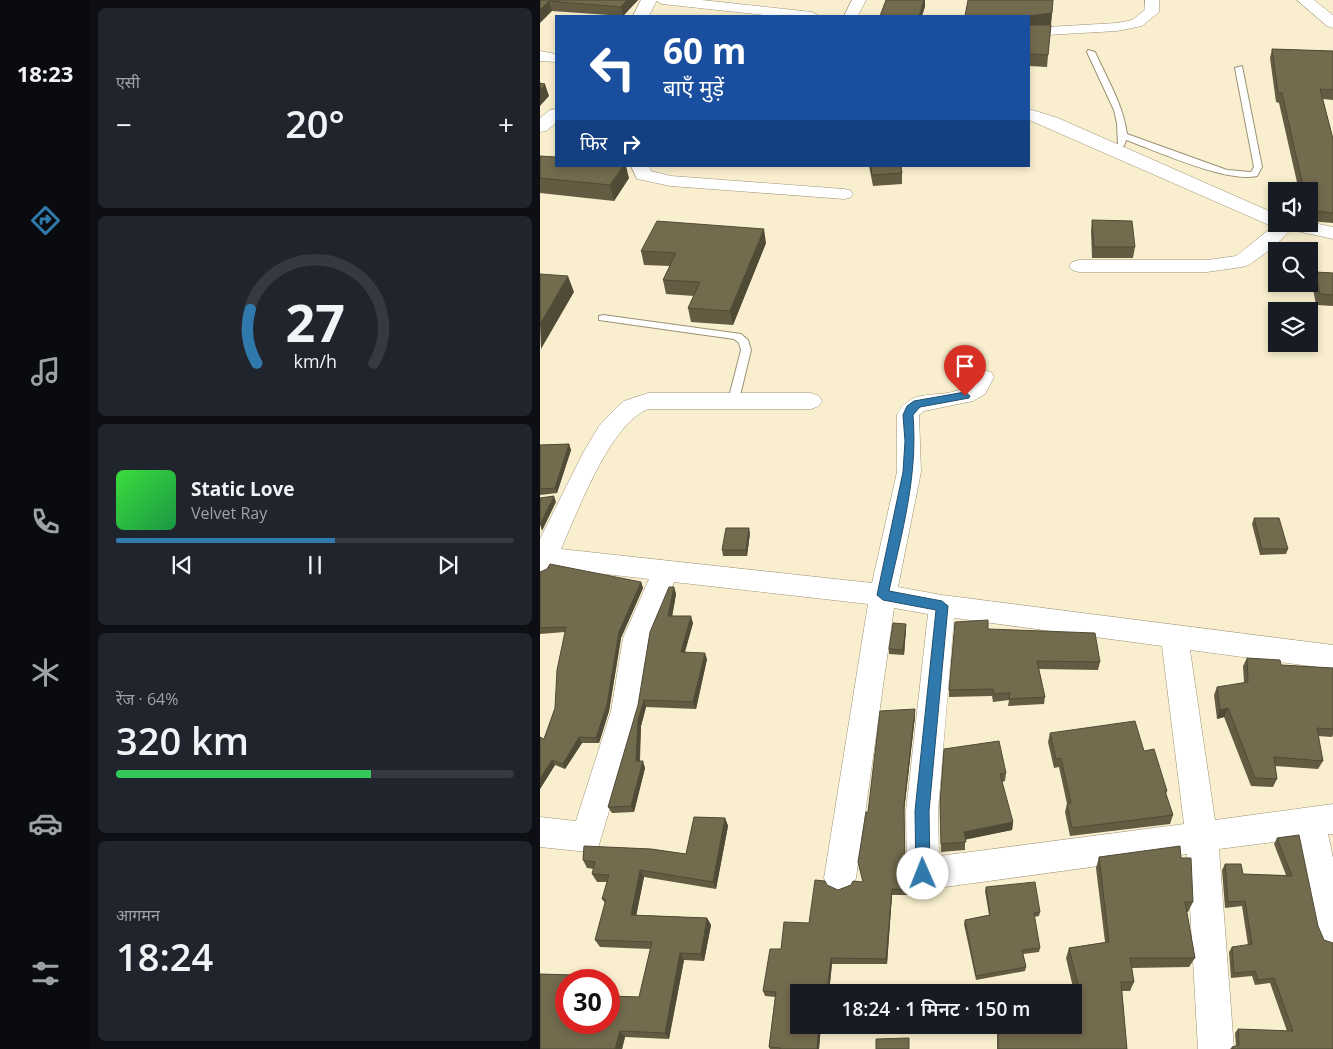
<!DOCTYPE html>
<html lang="hi">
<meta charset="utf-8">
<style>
:root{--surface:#171b24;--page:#20242c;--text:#f1f3f6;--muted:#9ea1a6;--line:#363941;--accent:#3079ad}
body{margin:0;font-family:"Open Sans","Noto Sans Devanagari",sans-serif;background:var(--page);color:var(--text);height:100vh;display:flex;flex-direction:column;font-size:19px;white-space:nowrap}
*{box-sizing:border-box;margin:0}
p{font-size:16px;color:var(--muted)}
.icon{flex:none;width:28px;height:28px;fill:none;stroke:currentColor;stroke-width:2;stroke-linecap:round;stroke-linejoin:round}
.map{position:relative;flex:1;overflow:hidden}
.sheet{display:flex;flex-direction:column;gap:8px;padding:8px;background:#0d0f14;width:450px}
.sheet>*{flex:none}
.banner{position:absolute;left:15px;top:15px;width:475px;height:152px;border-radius:0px;box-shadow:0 2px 8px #0003;background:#1a4fa0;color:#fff;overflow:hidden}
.tools{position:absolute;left:728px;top:182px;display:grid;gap:10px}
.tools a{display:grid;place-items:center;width:50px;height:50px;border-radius:0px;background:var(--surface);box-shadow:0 2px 8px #0003;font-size:25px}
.speed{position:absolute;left:15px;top:969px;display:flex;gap:10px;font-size:25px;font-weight:700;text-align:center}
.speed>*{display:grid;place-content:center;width:65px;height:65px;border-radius:50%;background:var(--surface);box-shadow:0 2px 8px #0003;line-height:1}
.speed .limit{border:8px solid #d22;background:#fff;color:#111}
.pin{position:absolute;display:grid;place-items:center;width:42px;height:42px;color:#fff;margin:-51px -21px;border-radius:50% 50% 50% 0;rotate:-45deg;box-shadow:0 0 5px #0007}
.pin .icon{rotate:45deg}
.me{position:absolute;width:55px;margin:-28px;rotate:359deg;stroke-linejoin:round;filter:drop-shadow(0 0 4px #0008)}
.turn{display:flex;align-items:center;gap:18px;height:105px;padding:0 25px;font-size:22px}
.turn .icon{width:65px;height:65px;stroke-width:2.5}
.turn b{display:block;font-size:35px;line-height:42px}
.then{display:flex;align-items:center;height:48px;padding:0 25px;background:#0003;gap:10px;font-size:19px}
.big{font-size:38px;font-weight:600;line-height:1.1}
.sheet .widget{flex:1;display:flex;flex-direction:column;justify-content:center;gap:8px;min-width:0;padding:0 18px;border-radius:8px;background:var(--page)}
.sheet .dial{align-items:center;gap:0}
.dial svg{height:130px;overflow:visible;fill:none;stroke:var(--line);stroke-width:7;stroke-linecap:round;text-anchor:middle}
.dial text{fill:var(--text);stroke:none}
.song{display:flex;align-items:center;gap:15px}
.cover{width:60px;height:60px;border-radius:8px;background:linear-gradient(135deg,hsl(120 70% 55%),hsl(140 70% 35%))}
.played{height:5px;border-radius:2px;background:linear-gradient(90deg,var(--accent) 55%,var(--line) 55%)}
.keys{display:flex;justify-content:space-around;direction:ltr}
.heat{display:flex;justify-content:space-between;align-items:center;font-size:28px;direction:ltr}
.charge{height:8px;border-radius:4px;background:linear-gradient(90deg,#34c759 64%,var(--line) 0)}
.trip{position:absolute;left:250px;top:984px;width:292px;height:50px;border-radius:0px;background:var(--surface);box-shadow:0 2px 8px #0003;font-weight:600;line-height:50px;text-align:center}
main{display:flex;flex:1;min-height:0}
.tab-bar{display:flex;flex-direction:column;width:90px;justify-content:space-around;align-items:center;background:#090b0e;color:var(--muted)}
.tab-bar .icon{width:35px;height:35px}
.tab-bar .selected{color:var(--accent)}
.tab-bar b{font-size:22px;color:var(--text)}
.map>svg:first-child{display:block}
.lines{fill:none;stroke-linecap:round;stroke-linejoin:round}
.lane-casing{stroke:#9b9274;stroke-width:2}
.street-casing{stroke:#9b9274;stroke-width:1}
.secondary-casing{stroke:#9b9274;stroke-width:1}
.lane{fill:#fff;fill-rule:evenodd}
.street{fill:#fff;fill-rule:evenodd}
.secondary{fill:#fff;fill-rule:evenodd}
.wall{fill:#635c43}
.shaded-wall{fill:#504b37}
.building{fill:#736b4e;stroke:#504b37}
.route{fill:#3079ad;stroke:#1f4f70}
</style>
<main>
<nav class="tab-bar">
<b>18:23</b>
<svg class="icon selected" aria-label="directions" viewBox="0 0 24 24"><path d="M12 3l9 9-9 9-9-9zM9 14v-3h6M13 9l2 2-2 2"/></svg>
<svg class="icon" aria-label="music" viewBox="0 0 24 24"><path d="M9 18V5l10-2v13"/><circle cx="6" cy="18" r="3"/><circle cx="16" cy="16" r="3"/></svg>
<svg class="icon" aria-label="phone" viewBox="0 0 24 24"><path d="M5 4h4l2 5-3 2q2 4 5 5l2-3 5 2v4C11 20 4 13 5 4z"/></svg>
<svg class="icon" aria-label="climate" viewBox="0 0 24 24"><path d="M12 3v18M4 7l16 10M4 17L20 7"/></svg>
<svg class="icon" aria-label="car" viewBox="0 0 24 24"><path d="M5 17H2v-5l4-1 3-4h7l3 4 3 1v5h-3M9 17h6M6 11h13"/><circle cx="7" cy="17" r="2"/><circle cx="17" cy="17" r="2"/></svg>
<svg class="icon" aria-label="filters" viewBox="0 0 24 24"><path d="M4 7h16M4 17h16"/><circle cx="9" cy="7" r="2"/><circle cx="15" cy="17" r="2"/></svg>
</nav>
<section class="sheet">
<div class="widget"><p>एसी</p>
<div class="heat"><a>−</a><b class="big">20°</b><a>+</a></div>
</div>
<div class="widget dial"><svg viewBox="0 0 100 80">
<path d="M14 69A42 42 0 1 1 86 69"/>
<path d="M14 69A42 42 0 0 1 10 36" stroke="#3079ad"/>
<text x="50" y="56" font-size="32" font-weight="700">27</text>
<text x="50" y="72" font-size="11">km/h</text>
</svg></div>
<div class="widget">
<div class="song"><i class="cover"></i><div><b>Static Love</b><p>Velvet Ray</p></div></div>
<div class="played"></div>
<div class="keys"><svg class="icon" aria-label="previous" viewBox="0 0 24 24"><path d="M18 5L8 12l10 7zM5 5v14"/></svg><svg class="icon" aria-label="pause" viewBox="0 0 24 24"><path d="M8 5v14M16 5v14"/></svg><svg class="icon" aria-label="next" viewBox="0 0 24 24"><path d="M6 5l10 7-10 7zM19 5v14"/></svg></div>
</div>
<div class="widget"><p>रेंज · 64%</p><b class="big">320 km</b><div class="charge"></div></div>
<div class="widget"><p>आगमन</p><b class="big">18:24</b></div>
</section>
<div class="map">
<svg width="793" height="1049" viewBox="0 0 793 1049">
<rect width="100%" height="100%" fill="#f9efce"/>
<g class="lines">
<g class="lane-casing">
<path id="lane" d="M 548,50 L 555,52 C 567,79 583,104 587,134 L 687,170 L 711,172 L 714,167 L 695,68 L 702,66 L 722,167 L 717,176 C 686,183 617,151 586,140 L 584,146 L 578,146 L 577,123 L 574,110 L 547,52 Z
M 63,315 L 201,334 L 208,340 L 211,350 L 198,404 L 190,404 L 188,401 L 201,350 L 199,343 L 194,339 L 59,320 L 59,316 Z"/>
</g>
<g class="street-casing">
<path id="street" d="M 115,0 L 162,0 L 272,12 L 279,16 L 234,16 L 122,4 Z
M 312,0 L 326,0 L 318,16 L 304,16 Z
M 605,0 L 619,0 L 619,12 L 602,26 L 577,31 L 489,36 L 489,28 L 577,23 L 592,20 L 605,10 Z
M 0,51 L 16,54 L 16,62 L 0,61 Z
M 91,166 L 109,166 L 111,171 L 131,176 L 304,189 L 310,190 L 313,194 L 310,198 L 304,199 L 131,186 L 97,179 Z
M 736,224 L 755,225 L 735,246 L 709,265 L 702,267 L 667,272 L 539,272 L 532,270 L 529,266 L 532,262 L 539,260 L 667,260 L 696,256 Z
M 443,370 L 451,372 L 454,377 L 445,394 L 433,401 L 384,411 L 379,415 L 381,472 L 358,587 L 402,595 L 793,645 L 793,669 L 650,650 L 675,820 L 793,804 L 793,834 L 788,834 L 793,858 L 793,948 L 781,943 L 776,931 L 757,839 L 679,849 L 694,1049 L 658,1049 L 647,854 L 383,890 L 372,885 L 367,874 L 366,811 L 388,614 L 354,608 L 316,878 L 311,889 L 300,894 L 289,889 L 284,878 L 328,604 L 134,582 L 111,638 L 99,711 L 58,848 L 47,852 L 0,847 L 0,817 L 36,821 L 71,711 L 83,638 L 109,579 L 12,568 L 9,573 L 0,576 L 0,539 L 43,453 L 59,426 L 75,409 L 84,401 L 108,393 L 271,393 L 279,396 L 282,401 L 279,406 L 271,409 L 109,409 C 71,421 37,513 21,549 L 332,583 L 357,472 L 357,415 C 373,383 404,403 427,385 C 430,382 433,376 435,372 ZM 414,618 L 622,646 L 644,824 L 399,856 L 398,811 Z"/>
</g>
<g class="secondary-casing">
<path id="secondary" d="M 101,0 L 117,0 L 109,16 L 93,16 Z
M 757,0 L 774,0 L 793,15 L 793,28 L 787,26 Z
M 16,109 L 16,123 L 6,131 L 0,132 L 0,118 L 10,110 Z
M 489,109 L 518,118 L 736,214 L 736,224 L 769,222 L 793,227 L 793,239 L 729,225 L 489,120 Z"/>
</g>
<use href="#lane" class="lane"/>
<use href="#street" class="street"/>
<use href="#secondary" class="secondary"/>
</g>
<path class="wall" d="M 0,0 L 98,0 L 83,16 L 12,11 Z
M 513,0 L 507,67 L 489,66 L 489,16 Z
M 732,49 L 793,51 L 793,100 L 783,99 L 793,139 L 793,223 L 769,221 L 769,191 L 759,191 L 739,103 L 736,102 L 730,58 Z
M 0,156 L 89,178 L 74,201 L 0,193 Z
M 329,166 L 361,166 L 362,173 L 362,184 L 333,186 Z
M 552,220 L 595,247 L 593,258 L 552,258 L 551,231 Z
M 226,243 L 193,325 L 151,322 L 148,308 L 154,296 L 126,294 L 123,280 L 130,266 L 104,265 L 101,251 Z
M 775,272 L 793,273 L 793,306 L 776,305 L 772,283 Z
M 29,444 L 31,450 L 17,493 L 0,495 L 0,445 Z
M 714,518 L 748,549 L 746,554 L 720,555 L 712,524 Z
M 210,533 L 207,556 L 183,556 L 182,550 Z
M 0,572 L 101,582 L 103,588 L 81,638 L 69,711 L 59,743 L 42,743 L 25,769 L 15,765 L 0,789 L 4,739 L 15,708 L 25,632 L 0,634 Z
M 134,587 L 136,594 L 132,616 L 153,623 L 145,652 L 167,659 L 156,709 L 106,707 L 101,726 L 100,761 L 105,768 L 94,812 L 72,813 L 68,807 Z
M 366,629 L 364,655 L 349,654 L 349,649 Z
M 448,629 L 560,662 L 558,670 L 499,669 L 505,697 L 504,704 L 468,706 L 469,700 L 453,702 L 452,696 L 409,697 L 409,690 Z
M 707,658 L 741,665 L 793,668 L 793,735 L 792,737 L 778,736 L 783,761 L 778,769 L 735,766 L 737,779 L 733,787 L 711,786 L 684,717 L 677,719 L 674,695 L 677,687 L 704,683 L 703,666 Z
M 375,716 L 364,811 L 365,869 L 368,876 L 369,895 L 352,895 L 347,964 L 292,964 L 289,992 L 259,992 L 259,1025 L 281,1025 L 279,1049 L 230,1049 L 229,1047 L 235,997 L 225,996 L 223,991 L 241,949 L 269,923 L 287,885 L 298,890 L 323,882 L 318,862 L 328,812 Z
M 510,733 L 604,751 L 627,791 L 626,794 L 633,815 L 630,824 L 530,836 L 525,812 L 527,804 L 519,767 L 514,768 L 508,742 Z
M 404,749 L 466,773 L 465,781 L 462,782 L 473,822 L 472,830 L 425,839 L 425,850 L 401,852 L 400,803 Z
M 154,817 L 185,818 L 188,826 L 176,889 L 104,877 L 96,915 L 167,918 L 171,925 L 164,961 L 144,960 L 129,1039 L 85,1037 L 82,1049 L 0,1049 L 0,974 L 33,975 L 37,980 L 26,980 L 26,1022 L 69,1022 L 69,996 L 99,997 L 110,949 L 60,947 L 55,940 L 65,903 L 62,899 L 67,882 L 57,882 L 52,874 L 54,869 L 47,868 L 43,860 L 44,846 L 111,849 L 146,854 Z
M 759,835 L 793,1049 L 690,1049 L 692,1047 L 696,1046 L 695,1033 L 698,1029 L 747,1031 L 730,983 L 715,985 L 712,976 L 691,978 L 689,952 L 692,947 L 708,945 L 702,906 L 685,908 L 682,870 L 685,864 L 703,874 L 746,875 L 734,844 L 737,838 Z
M 559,857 L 641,858 L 653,902 L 648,912 L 647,912 L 655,958 L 649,967 L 592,968 L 594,982 L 590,991 L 582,991 L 587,1049 L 457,1049 L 457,1025 L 534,1025 L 536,1000 L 526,958 L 529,948 L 565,942 L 556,868 Z
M 446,887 L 500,912 L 499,916 L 494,917 L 500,948 L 499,952 L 483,954 L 486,967 L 485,971 L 436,980 L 424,924 L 425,920 L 449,915 L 445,891 Z"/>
<path class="shaded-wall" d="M 87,0 L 98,0 L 83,16 L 81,7 Z
M 384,0 L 385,0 L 385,7 L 382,16 L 379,16 Z
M 9,1 L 12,11 L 0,23 L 0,10 Z
M 512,13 L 511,25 L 489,28 L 489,16 Z
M 5,84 L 9,96 L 0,106 L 0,90 Z
M 83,166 L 86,166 L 89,178 L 74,201 L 70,185 Z
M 224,229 L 226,243 L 193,325 L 190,311 Z
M 28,276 L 34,292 L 1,349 L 0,324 Z
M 29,444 L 31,450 L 17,493 L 15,488 Z
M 14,496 L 16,502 L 2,531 L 0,524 Z
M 209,528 L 210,533 L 207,556 L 206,550 Z
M 101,582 L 103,588 L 81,638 L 69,711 L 59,743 L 56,738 L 79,632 Z
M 134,587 L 136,594 L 131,623 L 128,616 Z
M 151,616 L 153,623 L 143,658 L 141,652 Z
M 366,624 L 366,629 L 364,655 L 363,650 Z
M 165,653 L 167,659 L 156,709 L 153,702 Z
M 104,700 L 106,707 L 101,726 L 99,768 L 96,761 L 98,720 Z
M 688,708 L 684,717 L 677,719 L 680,710 Z
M 375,709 L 375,716 L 364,811 L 364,805 Z
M 39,737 L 42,743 L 25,769 L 23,764 Z
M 12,760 L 15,765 L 0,789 L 0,779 Z
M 103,761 L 105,768 L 94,812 L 91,806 Z
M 185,818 L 188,826 L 176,889 L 173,882 Z
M 473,822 L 472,830 L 424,840 L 424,832 Z
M 100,870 L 104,877 L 95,922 L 91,915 Z
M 352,889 L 352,895 L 347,964 L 346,959 Z
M 167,918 L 171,925 L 164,961 L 161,954 Z
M 140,953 L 144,960 L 129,1039 L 125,1033 Z
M 291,958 L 292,964 L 289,992 L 287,992 Z
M 33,975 L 37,980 L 32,980 Z
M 279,1025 L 281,1025 L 279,1049 L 277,1049 Z
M 80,1031 L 85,1037 L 82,1049 L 75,1049 Z"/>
<path class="building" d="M 0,0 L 87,0 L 81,7 L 9,1 L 0,10 Z
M 346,0 L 384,0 L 379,16 L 340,16 Z
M 428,0 L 513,0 L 512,13 L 488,16 L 425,16 Z
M 489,25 L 511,25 L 508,55 L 489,54 Z
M 732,49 L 793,51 L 793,90 L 780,89 L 793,139 L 793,213 L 769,210 L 769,191 L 764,191 L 742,93 L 738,93 Z
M 0,83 L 5,84 L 0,90 Z
M 0,156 L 16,157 L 16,166 L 83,166 L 70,185 L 0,178 Z
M 331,166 L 361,166 L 362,173 L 332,175 Z
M 552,220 L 592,221 L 595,247 L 554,247 Z
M 117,221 L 224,229 L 190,311 L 148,308 L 160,282 L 123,280 L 136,253 L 101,251 Z
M 775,272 L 793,273 L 793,295 L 780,294 Z
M 0,274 L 28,276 L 0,324 Z
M 29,444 L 15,488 L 0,489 L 0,445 Z
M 14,496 L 0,524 L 0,498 Z
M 714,518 L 739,518 L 748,549 L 722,549 Z
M 186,528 L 209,528 L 206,550 L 182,550 Z
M 10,564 L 101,582 L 79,632 L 67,705 L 56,738 L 39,737 L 23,764 L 12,760 L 0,779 L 0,737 L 4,739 L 15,708 L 17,670 L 26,627 L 0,628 L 0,572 L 7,569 Z
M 129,587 L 134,587 L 128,616 L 151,616 L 141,652 L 165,653 L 153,702 L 104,700 L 98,720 L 96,761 L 103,761 L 91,806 L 68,807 L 98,705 L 110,632 Z
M 448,620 L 448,629 L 555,633 L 560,662 L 497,661 L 505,697 L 469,699 L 470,693 L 454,694 L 453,689 L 409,690 L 415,622 Z
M 353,623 L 366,624 L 363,650 L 349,649 Z
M 707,658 L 740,660 L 741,665 L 793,668 L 793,729 L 777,728 L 783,761 L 734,757 L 737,779 L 715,778 L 688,708 L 680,710 L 677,687 L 708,682 Z
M 375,709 L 364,805 L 365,868 L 368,876 L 369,890 L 352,889 L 346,959 L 291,958 L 287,992 L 259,992 L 259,1025 L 279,1025 L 277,1049 L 240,1049 L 241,1048 L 229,1047 L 236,992 L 223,991 L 230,949 L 241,949 L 244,922 L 269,923 L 275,880 L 285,881 L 287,885 L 298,890 L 311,885 L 313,881 L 323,882 L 318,862 L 326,812 L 328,812 L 340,711 Z
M 595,721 L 604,751 L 614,749 L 627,791 L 625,791 L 633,815 L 532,828 L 527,804 L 531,803 L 521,758 L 516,759 L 510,733 Z
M 459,741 L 466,773 L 460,774 L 473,822 L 424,832 L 426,842 L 401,844 L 400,803 L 404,749 Z
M 154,817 L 185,818 L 173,882 L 100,870 L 91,915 L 167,918 L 161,954 L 140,953 L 125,1033 L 80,1031 L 75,1049 L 0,1049 L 0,974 L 33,975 L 32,980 L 26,980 L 26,1022 L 69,1022 L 69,996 L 99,997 L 112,942 L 55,940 L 66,899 L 62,899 L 69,875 L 52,874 L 55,862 L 43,860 L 44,846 L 111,849 L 146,854 Z
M 759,835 L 778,926 L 784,940 L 793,943 L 793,1049 L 693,1049 L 692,1047 L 699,1045 L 698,1029 L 753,1031 L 734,978 L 718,980 L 715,971 L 694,973 L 692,947 L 712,944 L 705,901 L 688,902 L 685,864 L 701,864 L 703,874 L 752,876 L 737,838 Z
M 640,846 L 641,858 L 651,858 L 653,902 L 645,902 L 655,958 L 590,958 L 594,982 L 581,982 L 587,1049 L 458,1049 L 458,1025 L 534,1025 L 534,1000 L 542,1001 L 529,948 L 569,942 L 559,857 Z
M 495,882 L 500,912 L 494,913 L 500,948 L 482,950 L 486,967 L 436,976 L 425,920 L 450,915 L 446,887 Z
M 369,1038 L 369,1049 L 336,1049 L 336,1039 Z"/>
<path class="route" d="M 425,392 L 430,396 L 429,398 L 380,407 L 373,415 C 378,476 362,532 349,591 L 402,601 L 408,606 L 389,811 L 390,874 L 388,879 L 383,881 L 378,879 L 376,874 L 375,811 L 396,610 L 343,600 L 337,595 L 363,472 L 365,441 L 363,415 L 367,406 L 374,401 Z"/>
</svg>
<div class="tools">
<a><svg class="icon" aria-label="sound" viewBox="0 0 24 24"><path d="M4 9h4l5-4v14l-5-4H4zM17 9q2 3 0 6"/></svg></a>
<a><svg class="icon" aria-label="search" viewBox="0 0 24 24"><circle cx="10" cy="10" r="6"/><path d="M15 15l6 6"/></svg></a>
<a><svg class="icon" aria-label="layers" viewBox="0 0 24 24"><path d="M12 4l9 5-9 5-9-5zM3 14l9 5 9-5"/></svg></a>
</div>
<div class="speed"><div class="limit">30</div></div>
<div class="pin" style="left:425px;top:396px;background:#d93025"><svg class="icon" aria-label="arrive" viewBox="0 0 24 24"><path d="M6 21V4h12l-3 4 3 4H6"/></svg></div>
<svg class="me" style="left:383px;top:874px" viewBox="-20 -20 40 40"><circle r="19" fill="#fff"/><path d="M0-13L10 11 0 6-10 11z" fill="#3079ad"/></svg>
<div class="trip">18:24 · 1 मिनट · 150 m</div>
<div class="banner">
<div class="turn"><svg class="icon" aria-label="left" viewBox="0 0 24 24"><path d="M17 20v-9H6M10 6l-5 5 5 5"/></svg><div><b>60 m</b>बाएँ मुड़ें</div></div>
<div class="then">फिर<svg class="icon" aria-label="right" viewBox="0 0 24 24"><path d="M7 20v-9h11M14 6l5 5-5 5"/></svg></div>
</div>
</div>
</main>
